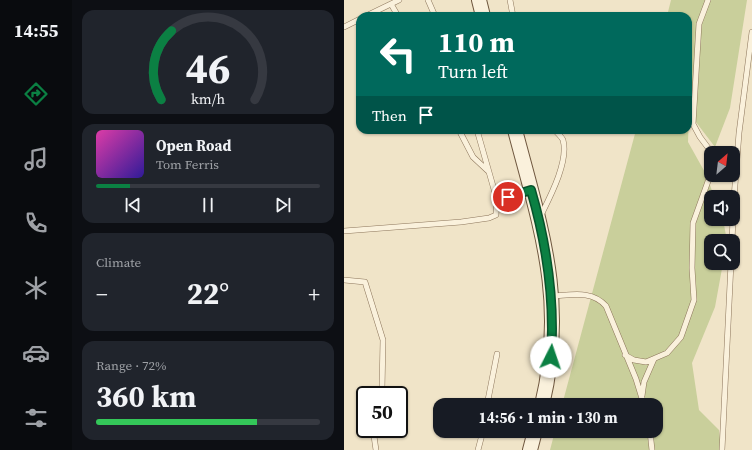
<!DOCTYPE html>
<meta charset="utf-8">
<style>
:root{--surface:#171b24;--page:#20242c;--text:#f1f3f6;--muted:#9ea1a6;--line:#363941;--accent:#0b8043}
body{margin:0;font-family:"Source Serif 4",serif;background:var(--page);color:var(--text);height:100vh;display:flex;flex-direction:column;font-size:15px;white-space:nowrap}
*{box-sizing:border-box;margin:0}
p{font-size:13px;color:var(--muted)}
.icon{flex:none;width:22px;height:22px;fill:none;stroke:currentColor;stroke-width:2;stroke-linecap:round;stroke-linejoin:round}
.map{position:relative;flex:1;overflow:hidden}
.panel{display:flex;flex-direction:column;gap:10px;padding:10px;background:#0d0f14;width:272px}
.panel>*{flex:none}
.banner{position:absolute;left:12px;top:12px;width:336px;height:122px;border-radius:12px;box-shadow:0 1px 3px #0004;background:#00695c;color:#fff;overflow:hidden}
.needle{width:26px;rotate:28deg}
.fabs{position:absolute;left:360px;top:146px;display:grid;gap:8px}
.fabs a{display:grid;place-items:center;width:36px;height:36px;border-radius:8px;background:var(--surface);box-shadow:0 1px 3px #0004;font-size:20px}
.speed{position:absolute;left:12px;top:386px;display:flex;gap:8px;font-size:20px;font-weight:700;text-align:center}
.speed>*{display:grid;place-content:center;width:52px;height:52px;border-radius:50%;background:var(--surface);box-shadow:0 1px 3px #0004;line-height:1}
.speed .limit{border:2px solid #111;border-radius:6px;background:#fff;color:#111}
.pin{position:absolute;display:grid;place-items:center;width:34px;height:34px;color:#fff;margin:-17px;border:2px solid #fff;border-radius:50%;box-shadow:0 1px 4px #0007}
.me{position:absolute;width:44px;margin:-22px;rotate:4deg;stroke-linejoin:round;filter:drop-shadow(0 0 3px #0008)}
.turn{display:flex;align-items:center;gap:14px;height:84px;padding:0 16px;font-size:18px}
.turn .icon{width:52px;height:52px;stroke-width:2.5}
.turn b{display:block;font-size:28px;line-height:34px}
.then{display:flex;align-items:center;height:38px;padding:0 16px;background:#0003;gap:8px;font-size:15px}
.big{font-size:30px;font-weight:700;line-height:1.1}
.panel .widget{flex:1;display:flex;flex-direction:column;justify-content:center;gap:6px;min-width:0;padding:0 14px;border-radius:12px;background:var(--page)}
.panel .dial{align-items:center;gap:0}
.dial svg{height:104px;overflow:visible;fill:none;stroke:var(--line);stroke-width:7;stroke-linecap:round;text-anchor:middle}
.dial text{fill:var(--text);stroke:none}
.song{display:flex;align-items:center;gap:12px}
.cover{width:48px;height:48px;border-radius:6px;background:linear-gradient(135deg,hsl(320 70% 55%),hsl(250 70% 35%))}
.played{height:4px;border-radius:2px;background:linear-gradient(90deg,var(--accent) 15%,var(--line) 15%)}
.keys{display:flex;justify-content:space-around;direction:ltr}
.heat{display:flex;justify-content:space-between;align-items:center;font-size:22px;direction:ltr}
.charge{height:6px;border-radius:3px;background:linear-gradient(90deg,#34c759 72%,var(--line) 0)}
.trip{position:absolute;left:89px;top:398px;width:230px;height:40px;border-radius:12px;background:var(--surface);box-shadow:0 1px 3px #0004;font-weight:700;line-height:40px;text-align:center}
main{display:flex;flex:1;min-height:0}
.tabs{display:flex;flex-direction:column;width:72px;justify-content:space-around;align-items:center;background:#090b0e;color:var(--muted)}
.tabs .icon{width:28px;height:28px}
.tabs .current{color:var(--accent)}
.tabs b{font-size:18px;color:var(--text)}
.map>svg:first-child{display:block}
.green{fill:#c9cf9b}
.lines{fill:none;stroke-linecap:round;stroke-linejoin:round}
.lane-casing{stroke:#8d765c;stroke-width:6}
.secondary-casing{stroke:#6f573f;stroke-width:16}
.lane{stroke:#faf1dc;stroke-width:5}
.secondary{stroke:#faf1dc;stroke-width:14}
.route-casing{stroke:#07532c;stroke-width:10}
.route{stroke:#0b8043;stroke-width:7}
</style>
<main>
<nav class="tabs">
<b>14:55</b>
<svg class="icon current" aria-label="directions" viewBox="0 0 24 24"><path d="M12 3l9 9-9 9-9-9zM9 14v-3h6M13 9l2 2-2 2"/></svg>
<svg class="icon" aria-label="music" viewBox="0 0 24 24"><path d="M9 18V5l10-2v13"/><circle cx="6" cy="18" r="3"/><circle cx="16" cy="16" r="3"/></svg>
<svg class="icon" aria-label="phone" viewBox="0 0 24 24"><path d="M5 4h4l2 5-3 2q2 4 5 5l2-3 5 2v4C11 20 4 13 5 4z"/></svg>
<svg class="icon" aria-label="climate" viewBox="0 0 24 24"><path d="M12 3v18M4 7l16 10M4 17L20 7"/></svg>
<svg class="icon" aria-label="car" viewBox="0 0 24 24"><path d="M5 17H2v-5l4-1 3-4h7l3 4 3 1v5h-3M9 17h6M6 11h13"/><circle cx="7" cy="17" r="2"/><circle cx="17" cy="17" r="2"/></svg>
<svg class="icon" aria-label="filters" viewBox="0 0 24 24"><path d="M4 7h16M4 17h16"/><circle cx="9" cy="7" r="2"/><circle cx="15" cy="17" r="2"/></svg>
</nav>
<section class="panel">
<div class="widget dial"><svg viewBox="0 0 100 80">
<path d="M14 69A42 42 0 1 1 86 69"/>
<path d="M14 69A42 42 0 0 1 22 16" stroke="#0b8043"/>
<text x="50" y="56" font-size="32" font-weight="700">46</text>
<text x="50" y="72" font-size="11">km/h</text>
</svg></div>
<div class="widget">
<div class="song"><i class="cover"></i><div><b>Open Road</b><p>Tom Ferris</p></div></div>
<div class="played"></div>
<div class="keys"><svg class="icon" aria-label="previous" viewBox="0 0 24 24"><path d="M18 5L8 12l10 7zM5 5v14"/></svg><svg class="icon" aria-label="pause" viewBox="0 0 24 24"><path d="M8 5v14M16 5v14"/></svg><svg class="icon" aria-label="next" viewBox="0 0 24 24"><path d="M6 5l10 7-10 7zM19 5v14"/></svg></div>
</div>
<div class="widget"><p>Climate</p>
<div class="heat"><a>−</a><b class="big">22°</b><a>+</a></div>
</div>
<div class="widget"><p>Range · 72%</p><b class="big">360 km</b><div class="charge"></div></div>
</section>
<div class="map">
<svg width="408" height="450" viewBox="0 0 408 450">
<rect width="100%" height="100%" fill="#f0e4c8"/>
<path class="green" d="M 327,0 L 403,0 L 386,108 L 371,147 L 345,113 L 344,142 L 363,176 L 370,197 L 367,197 L 367,219 L 379,219 L 383,241 L 367,241 L 367,263 L 379,263 L 371,307 L 348,363 L 355,410 L 375,430 L 377,450 L 206,450 L 211,431 L 312,431 L 312,405 L 218,405 L 292,130 L 344,130 L 344,16 L 323,16 Z"/>
<g class="lines">
<g class="lane-casing">
<path id="lane" d="M 84,0 L 91,16
M 166,0 L 169,16
M 364,0 L 355,24 L 349,124 L 356,137 L 368,153
M 47,4 L 54,16
M 22,16 L 55,0
M 0,27 L 16,19
M 115,130 L 129,157 L 144,171
M 153,200 L 187,191
M 389,211 L 395,133 L 408,32
M 197,215 C 206,197 225,161 219,140 C 218,137 213,133 211,130
M 0,231 L 117,222 L 145,218 L 152,215 L 153,200 L 133,130
M 388,241 L 389,219
M 0,280 L 21,282 L 39,340 L 38,389 L 36,395
M 209,296 C 228,295 248,290 262,306 L 292,379 L 300,405
M 281,355 L 290,360 L 302,362 L 323,353 L 337,337 L 350,300 L 348,268 L 349,223 L 367,173
M 298,396 L 300,382 L 310,359
M 143,405 L 153,354
M 29,429 L 32,450
M 306,431 L 308,450
M 134,450 L 139,431
M 378,450 L 387,263"/>
</g>
<g class="secondary-casing">
<path id="secondary" d="M 135,0 L 139,16
M 171,130 C 197,229 223,301 198,405
M 186,450 L 191,431"/>
</g>
<use href="#lane" class="lane"/>
<use href="#secondary" class="secondary"/>
</g>
<g class="lines">
<g class="route-casing">
<path id="route" d="M 164,197 L 187,190 C 203,245 211,299 207,357"/>
</g>
<use href="#route" class="route"/>
</g>
</svg>
<div class="fabs">
<a><svg class="needle" viewBox="-14 -14 28 28"><path d="M0-13l5 13h-10z" fill="#e53935"/><path d="M0 13l5-13h-10z" fill="#9ea1a6"/></svg></a>
<a><svg class="icon" aria-label="sound" viewBox="0 0 24 24"><path d="M4 9h4l5-4v14l-5-4H4zM17 9q2 3 0 6"/></svg></a>
<a><svg class="icon" aria-label="search" viewBox="0 0 24 24"><circle cx="10" cy="10" r="6"/><path d="M15 15l6 6"/></svg></a>
</div>
<div class="speed"><div class="limit">50</div></div>
<div class="pin" style="left:164px;top:197px;background:#d93025"><svg class="icon" aria-label="arrive" viewBox="0 0 24 24"><path d="M6 21V4h12l-3 4 3 4H6"/></svg></div>
<svg class="me" style="left:207px;top:357px" viewBox="-20 -20 40 40"><circle r="19" fill="#fff"/><path d="M0-13L10 11 0 6-10 11z" fill="#0b8043"/></svg>
<div class="trip">14:56 · 1 min · 130 m</div>
<div class="banner">
<div class="turn"><svg class="icon" aria-label="left" viewBox="0 0 24 24"><path d="M17 20v-9H6M10 6l-5 5 5 5"/></svg><div><b>110 m</b>Turn left</div></div>
<div class="then">Then<svg class="icon" aria-label="arrive" viewBox="0 0 24 24"><path d="M6 21V4h12l-3 4 3 4H6"/></svg></div>
</div>
</div>
</main>
